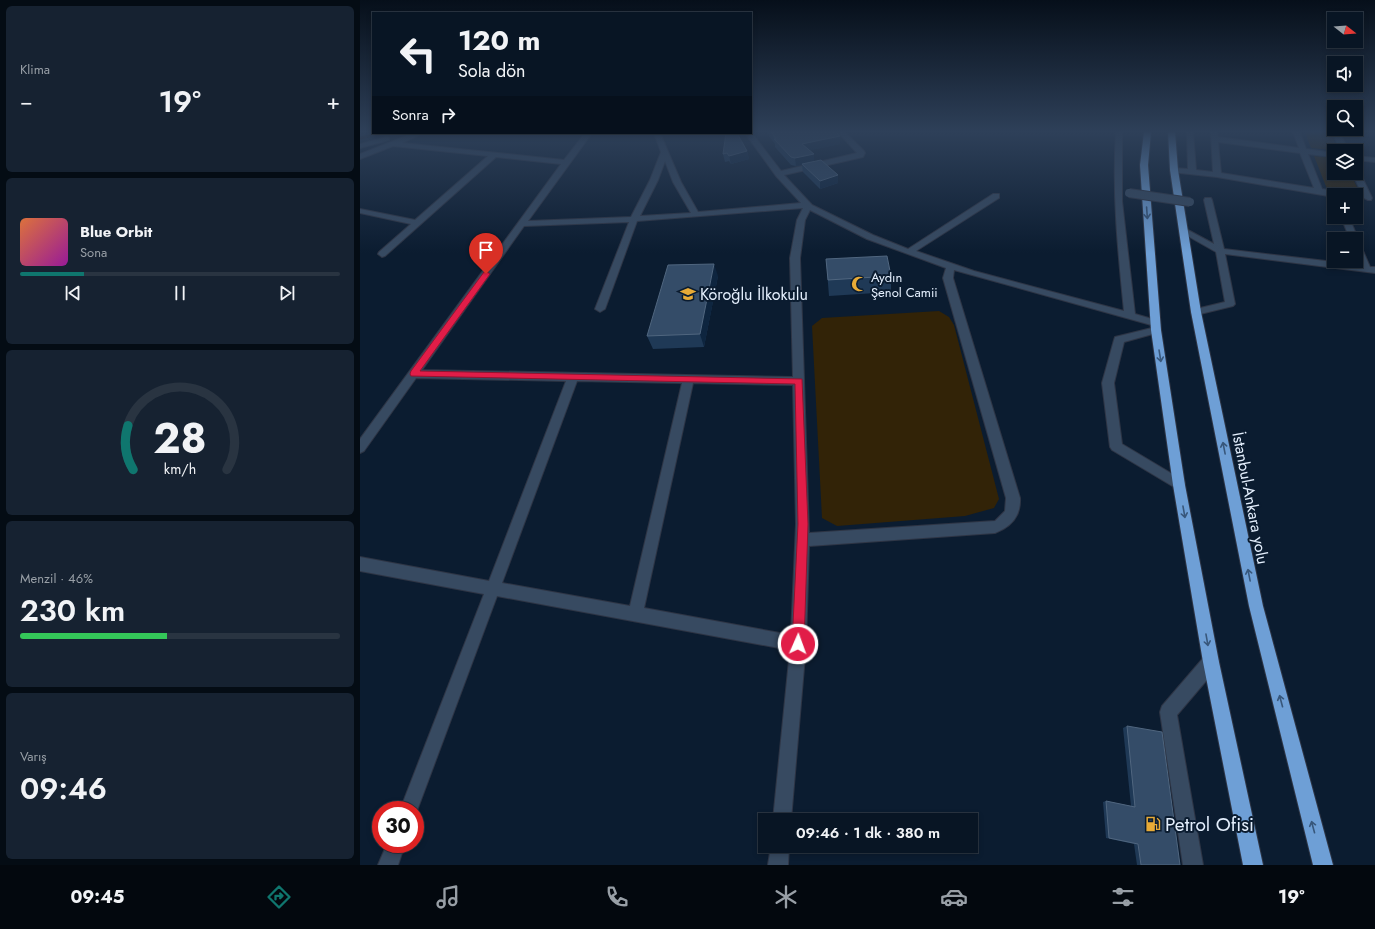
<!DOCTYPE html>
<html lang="tr">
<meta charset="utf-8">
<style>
:root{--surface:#081524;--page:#162231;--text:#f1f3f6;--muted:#989fa6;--line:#293441;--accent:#0f766e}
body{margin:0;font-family:Jost,sans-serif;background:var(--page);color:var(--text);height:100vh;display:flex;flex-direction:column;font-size:15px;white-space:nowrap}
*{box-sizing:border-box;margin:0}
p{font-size:13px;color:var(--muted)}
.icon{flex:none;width:22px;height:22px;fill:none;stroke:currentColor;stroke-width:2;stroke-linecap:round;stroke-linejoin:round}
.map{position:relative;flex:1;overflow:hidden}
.drawer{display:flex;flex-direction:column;gap:6px;padding:6px;background:#040c14;width:360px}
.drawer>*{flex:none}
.banner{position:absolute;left:12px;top:12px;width:380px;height:122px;border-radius:0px;box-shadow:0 2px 6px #0003,0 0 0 1px var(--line);background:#081524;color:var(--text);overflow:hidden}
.needle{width:26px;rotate:107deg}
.buttons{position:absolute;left:967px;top:12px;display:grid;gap:8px}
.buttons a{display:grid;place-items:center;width:36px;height:36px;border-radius:0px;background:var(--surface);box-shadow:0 2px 6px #0003,0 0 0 1px var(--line);font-size:20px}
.speed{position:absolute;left:12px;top:801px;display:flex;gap:8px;font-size:20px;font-weight:700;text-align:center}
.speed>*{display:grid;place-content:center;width:52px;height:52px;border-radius:50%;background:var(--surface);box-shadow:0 2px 6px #0003,0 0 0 1px var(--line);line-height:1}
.speed .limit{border:6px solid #d22;background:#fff;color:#111}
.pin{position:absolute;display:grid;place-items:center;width:34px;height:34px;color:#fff;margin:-41px -17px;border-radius:50% 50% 50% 0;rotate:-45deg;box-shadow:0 0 4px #0007}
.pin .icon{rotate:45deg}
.me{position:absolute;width:44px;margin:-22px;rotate:2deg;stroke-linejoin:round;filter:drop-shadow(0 0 3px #0008)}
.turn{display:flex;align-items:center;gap:14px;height:84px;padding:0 20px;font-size:18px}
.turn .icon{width:52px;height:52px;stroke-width:2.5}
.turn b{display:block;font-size:28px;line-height:34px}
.then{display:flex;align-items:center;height:38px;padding:0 20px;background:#0003;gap:8px;font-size:15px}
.big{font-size:30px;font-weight:600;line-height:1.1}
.drawer .tile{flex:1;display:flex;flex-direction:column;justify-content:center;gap:6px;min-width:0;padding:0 14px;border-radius:6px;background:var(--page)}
.drawer .dial{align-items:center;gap:0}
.dial svg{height:104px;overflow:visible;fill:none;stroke:var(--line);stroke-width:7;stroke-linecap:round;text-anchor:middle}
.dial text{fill:var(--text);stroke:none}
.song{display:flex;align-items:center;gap:12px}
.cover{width:48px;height:48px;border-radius:6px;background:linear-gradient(135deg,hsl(20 70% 55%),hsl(300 70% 35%))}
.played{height:4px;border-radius:2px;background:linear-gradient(90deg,var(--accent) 20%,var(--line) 20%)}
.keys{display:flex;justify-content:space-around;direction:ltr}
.heat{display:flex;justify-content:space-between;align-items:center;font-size:22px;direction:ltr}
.charge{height:6px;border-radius:3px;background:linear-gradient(90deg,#34c759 46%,var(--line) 0)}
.trip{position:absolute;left:398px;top:813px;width:220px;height:40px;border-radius:0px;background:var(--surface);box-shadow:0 2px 6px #0003,0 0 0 1px var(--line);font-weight:600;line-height:40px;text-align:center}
.tab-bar{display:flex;height:64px;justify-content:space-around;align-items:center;background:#03080e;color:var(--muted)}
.tab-bar .icon{width:28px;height:28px}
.tab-bar .active{color:var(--accent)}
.tab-bar b{font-size:18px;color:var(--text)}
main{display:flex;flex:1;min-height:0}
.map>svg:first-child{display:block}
.green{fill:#322307}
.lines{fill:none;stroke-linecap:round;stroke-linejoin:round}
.stream{stroke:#120700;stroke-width:3}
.minor-casing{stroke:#2e3545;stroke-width:2}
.highway-casing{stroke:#2e3545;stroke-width:2}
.minor{fill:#374a61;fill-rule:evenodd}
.highway{fill:#6e9fd6;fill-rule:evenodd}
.minor-bridge-casing{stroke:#2e3545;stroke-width:10;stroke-linecap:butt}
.minor-bridge{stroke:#374a61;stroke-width:8}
.wall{fill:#1f3956}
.shaded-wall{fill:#0e253f}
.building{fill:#344c68;stroke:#50667f}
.oneway{stroke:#38577b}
.route{fill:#e11d48;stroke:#92132f}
.labels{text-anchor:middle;stroke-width:4;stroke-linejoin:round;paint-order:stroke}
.far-poi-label{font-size:13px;fill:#e4effd;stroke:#0b1c30;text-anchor:start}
.poi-label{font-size:16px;fill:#e4effd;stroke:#0b1c30;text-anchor:start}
.street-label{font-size:16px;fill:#e4effd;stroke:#0b1c30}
.near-poi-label{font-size:19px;fill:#e4effd;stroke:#0b1c30;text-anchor:start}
</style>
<main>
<section class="drawer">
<div class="tile"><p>Klima</p>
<div class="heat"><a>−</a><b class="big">19°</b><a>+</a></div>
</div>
<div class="tile">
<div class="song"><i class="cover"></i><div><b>Blue Orbit</b><p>Sona</p></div></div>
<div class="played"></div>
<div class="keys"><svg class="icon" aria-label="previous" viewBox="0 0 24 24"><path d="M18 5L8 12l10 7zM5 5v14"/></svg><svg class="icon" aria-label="pause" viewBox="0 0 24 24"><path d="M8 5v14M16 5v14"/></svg><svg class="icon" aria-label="next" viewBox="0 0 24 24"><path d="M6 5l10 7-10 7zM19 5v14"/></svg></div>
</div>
<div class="tile dial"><svg viewBox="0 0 100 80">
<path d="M14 69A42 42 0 1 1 86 69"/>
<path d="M14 69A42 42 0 0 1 10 35" stroke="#0f766e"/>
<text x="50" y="56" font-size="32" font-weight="700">28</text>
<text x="50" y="72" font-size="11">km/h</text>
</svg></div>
<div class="tile"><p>Menzil · 46%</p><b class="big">230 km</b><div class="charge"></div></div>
<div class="tile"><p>Varış</p><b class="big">09:46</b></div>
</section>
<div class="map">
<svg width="1015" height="865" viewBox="0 0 1015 865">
<rect width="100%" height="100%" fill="#0b1c30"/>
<path class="green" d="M 945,132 L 970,132 L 979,151 L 951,148 Z
M 954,156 L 974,158 L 974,173 L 990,173 L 1000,193 L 967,189 Z
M 579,311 L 589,317 L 594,325 L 639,499 L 634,508 L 605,516 L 477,526 L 462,518 L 452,326 L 462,318 Z"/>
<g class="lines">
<path class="stream" d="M 0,138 L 24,133"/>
<g class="minor-casing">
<path id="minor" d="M 391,132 L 421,171 L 497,153 L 478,132 L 485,132 L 504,151 L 505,153 L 503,157 L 424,175 L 452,205 L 513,235 L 548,249 L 633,194 L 639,194 L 639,198 L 556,251 L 614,271 L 764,311 C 758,252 752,193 756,132 L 762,132 L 762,201 L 775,314 L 799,321 L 800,323 L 795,326 L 594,270 L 593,278 L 660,498 C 661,516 651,527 635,533 L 449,546 L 446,644 L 431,820 L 413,820 L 430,650 L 137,596 L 55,816 L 55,810 L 40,810 L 124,594 L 0,571 L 0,557 L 129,581 L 206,381 L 56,378 L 4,451 L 0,453 L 0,439 L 201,164 L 136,157 L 25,256 L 22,257 L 18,254 L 19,252 L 51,224 L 0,213 L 0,209 L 55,220 L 128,156 L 33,146 L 0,159 L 0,154 L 54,133 L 63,133 L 42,143 L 204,160 L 225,133 L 232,133 L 168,221 L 271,217 L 290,180 L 301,152 L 294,133 L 300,133 L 321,182 L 338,212 L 441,203 L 416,176 L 385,133 ZM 305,161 L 313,182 L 331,213 L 280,216 L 298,180 ZM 443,208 L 437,220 L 430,258 L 433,377 L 62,370 L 164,226 L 269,222 L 235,309 L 240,312 L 245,309 L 277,221 ZM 450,210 L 507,239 L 586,268 L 583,278 L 646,498 L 645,511 L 635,521 L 449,533 L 440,258 L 445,220 ZM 217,381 L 322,383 L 270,606 L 142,583 ZM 333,383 L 433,385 L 436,524 L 431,635 L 284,608 Z
M 827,132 L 833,132 L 836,170 L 853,172 L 851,132 L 857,132 L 858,137 L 939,148 L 933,132 L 940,132 L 946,149 L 974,153 L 974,157 L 948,154 L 962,189 L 979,192 L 981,195 L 974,195 L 974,197 L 857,177 L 811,172 L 810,170 L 814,168 L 828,169 ZM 858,142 L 940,153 L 954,188 L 861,173 Z
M 972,132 L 979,132 L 989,151 L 981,151 Z
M 27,137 L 29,138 L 29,140 L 0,148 L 0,144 Z
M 996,156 L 1015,158 L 1015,162 L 996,160 Z
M 996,171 L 1000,173 L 1012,198 L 1011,200 L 1008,200 L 1004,198 L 992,173 L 996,173 Z
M 845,198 L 851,198 L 852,200 L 864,249 L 1000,265 L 996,255 L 996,241 L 1000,244 L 1010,267 L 1015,267 L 1015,273 L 865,254 L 875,304 L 873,306 L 836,315 L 832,314 L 831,312 L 832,310 L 865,302 L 856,252 L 819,231 L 820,229 L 826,229 L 854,244 L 844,200 Z
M 981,217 L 989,217 L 998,239 L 997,241 L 996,239 L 990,239 Z
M 796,327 L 800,328 L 801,330 L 800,332 L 764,342 L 754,383 L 762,444 L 824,481 L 825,485 L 824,489 L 819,490 L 752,450 L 750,447 L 742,383 L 754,340 L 755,337 Z
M 851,654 L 857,656 L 859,662 L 857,668 L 817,715 L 843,865 L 823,865 L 800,712 L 802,706 L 845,656 Z
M 27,844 L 45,844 L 38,865 L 18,865 Z
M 411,846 L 429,846 L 428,865 L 408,865 Z"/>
</g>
<g class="highway-casing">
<path id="highway" d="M 784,132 L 791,132 L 788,165 L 801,330 L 825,485 L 859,662 L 903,865 L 883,865 L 843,662 L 813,485 L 791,330 L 780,165 Z
M 808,132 L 815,132 L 818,170 L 841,312 L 903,606 L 973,865 L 953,865 L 889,606 L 831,312 L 810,170 Z"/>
</g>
<use href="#minor" class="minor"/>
<use href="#highway" class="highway"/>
<g class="minor-bridge-casing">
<path id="minor-bridge" d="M 769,193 L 830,202"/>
</g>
<use href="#minor-bridge" class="minor-bridge"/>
</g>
<path class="wall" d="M 406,132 L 476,132 L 480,136 L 480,144 L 450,150 L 454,162 L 478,183 L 460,189 L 443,172 L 442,165 L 436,166 L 431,165 L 415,147 L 415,144 Z
M 387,151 L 389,159 L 371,164 L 369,161 L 365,162 L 363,154 Z
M 466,259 L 531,276 L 531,292 L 469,296 Z
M 358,276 L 344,347 L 293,349 L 287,336 Z
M 767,726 L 820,865 L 777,865 L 774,844 L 746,838 L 743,802 L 746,801 L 771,806 L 763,728 Z"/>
<path class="shaded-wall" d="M 480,136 L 480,144 L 443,152 L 442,144 Z
M 387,151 L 389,159 L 371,164 L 369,156 Z
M 454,154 L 454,162 L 436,166 L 435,158 Z
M 478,175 L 478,183 L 460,189 L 460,181 Z
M 354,264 L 358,276 L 344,347 L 340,334 Z"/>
<path class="building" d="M 411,132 L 476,132 L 480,136 L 442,144 L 454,154 L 435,158 L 431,157 L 414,139 L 416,139 Z
M 366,133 L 377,133 L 387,151 L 369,156 L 367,153 L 363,154 Z
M 461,160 L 478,175 L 460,181 L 442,164 Z
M 527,256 L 531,276 L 468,280 L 466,259 Z
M 354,264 L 340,334 L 287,336 L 308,265 Z
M 767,726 L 802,732 L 820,865 L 781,865 L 778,844 L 749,838 L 746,801 L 775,807 Z"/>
<defs><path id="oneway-shaft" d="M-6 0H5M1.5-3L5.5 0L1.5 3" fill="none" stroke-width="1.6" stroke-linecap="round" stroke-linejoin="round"/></defs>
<g class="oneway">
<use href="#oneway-shaft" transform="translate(787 213) rotate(86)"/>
<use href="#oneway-shaft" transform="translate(800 356) rotate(81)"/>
<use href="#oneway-shaft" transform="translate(864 448) rotate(-101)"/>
<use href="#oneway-shaft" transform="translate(824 512) rotate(80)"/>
<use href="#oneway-shaft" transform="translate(889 575) rotate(-101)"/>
<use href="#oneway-shaft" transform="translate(847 640) rotate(80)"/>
<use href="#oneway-shaft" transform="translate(921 701) rotate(-105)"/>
<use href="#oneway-shaft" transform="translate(953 827) rotate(-105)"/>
</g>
<linearGradient id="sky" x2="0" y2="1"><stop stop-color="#060f1a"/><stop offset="0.52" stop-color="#2e4059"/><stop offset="1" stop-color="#2e4059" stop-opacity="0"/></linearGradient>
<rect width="1015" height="253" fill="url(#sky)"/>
<path class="route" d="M 126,271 L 130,274 L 60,371 L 442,379 L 448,524 L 444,644 L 442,649 L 438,650 L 434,649 L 432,644 L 438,524 L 435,384 L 51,376 L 50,374 L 51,371 L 124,272 Z"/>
<defs>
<g id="mosque-bare" transform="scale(1.2)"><path d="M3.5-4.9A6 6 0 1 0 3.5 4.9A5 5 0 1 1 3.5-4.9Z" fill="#e8ab37" stroke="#0b1c30" stroke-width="2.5" paint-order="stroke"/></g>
<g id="school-bare" transform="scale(1.2)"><path d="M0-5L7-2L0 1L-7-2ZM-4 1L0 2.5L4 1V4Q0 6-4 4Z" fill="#e8ab37" stroke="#0b1c30" stroke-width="2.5" paint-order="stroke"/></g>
<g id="fuel-bare" transform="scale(1.2)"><path d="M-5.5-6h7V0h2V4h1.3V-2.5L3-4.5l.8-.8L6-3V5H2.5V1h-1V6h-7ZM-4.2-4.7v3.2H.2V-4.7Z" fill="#e8ab37" stroke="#0b1c30" stroke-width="2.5" paint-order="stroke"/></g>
</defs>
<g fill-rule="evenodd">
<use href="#mosque-bare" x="499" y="284"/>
<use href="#school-bare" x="328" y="294"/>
<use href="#fuel-bare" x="793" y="824"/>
</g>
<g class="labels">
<g class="far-poi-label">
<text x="511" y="282">Aydın<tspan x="511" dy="15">Şenol Camii</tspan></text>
</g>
<g class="poi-label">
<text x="340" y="300">Köroğlu İlkokulu</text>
</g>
<g class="street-label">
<text transform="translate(891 498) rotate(79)" y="6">İstanbul-Ankara yolu</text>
</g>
<g class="near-poi-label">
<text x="805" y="831">Petrol Ofisi</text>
</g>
</g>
</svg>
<div class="buttons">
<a><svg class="needle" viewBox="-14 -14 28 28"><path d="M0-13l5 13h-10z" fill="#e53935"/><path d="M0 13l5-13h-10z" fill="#989fa6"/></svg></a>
<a><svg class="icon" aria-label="sound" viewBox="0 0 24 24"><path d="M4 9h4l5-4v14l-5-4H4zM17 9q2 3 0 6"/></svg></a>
<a><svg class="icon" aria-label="search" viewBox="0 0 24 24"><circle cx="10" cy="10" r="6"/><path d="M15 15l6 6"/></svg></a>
<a><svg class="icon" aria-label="layers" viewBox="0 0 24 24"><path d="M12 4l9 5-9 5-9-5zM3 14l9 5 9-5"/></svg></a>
<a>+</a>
<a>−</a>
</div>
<div class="speed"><div class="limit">30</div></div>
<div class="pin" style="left:126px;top:274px;background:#d93025"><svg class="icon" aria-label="arrive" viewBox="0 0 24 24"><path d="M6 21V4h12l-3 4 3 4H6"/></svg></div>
<svg class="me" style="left:438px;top:644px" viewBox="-20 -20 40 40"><circle r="17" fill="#e11d48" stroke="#fff" stroke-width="3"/><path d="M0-11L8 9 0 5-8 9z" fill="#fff"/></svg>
<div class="trip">09:46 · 1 dk · 380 m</div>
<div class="banner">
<div class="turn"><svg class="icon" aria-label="left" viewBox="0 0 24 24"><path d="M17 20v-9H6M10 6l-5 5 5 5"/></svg><div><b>120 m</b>Sola dön</div></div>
<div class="then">Sonra<svg class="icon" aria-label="right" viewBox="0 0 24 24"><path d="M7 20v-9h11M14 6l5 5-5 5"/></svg></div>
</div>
</div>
</main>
<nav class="tab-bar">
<b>09:45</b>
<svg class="icon active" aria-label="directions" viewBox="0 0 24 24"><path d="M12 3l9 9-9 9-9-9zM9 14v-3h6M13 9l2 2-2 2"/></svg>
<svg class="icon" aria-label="music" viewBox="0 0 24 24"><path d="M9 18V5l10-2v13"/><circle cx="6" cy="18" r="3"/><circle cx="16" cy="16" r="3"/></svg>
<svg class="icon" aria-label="phone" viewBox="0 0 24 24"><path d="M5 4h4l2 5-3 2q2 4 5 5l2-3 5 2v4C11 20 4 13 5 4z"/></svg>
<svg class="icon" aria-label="climate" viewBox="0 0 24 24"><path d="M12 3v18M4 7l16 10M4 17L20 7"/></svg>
<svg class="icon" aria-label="car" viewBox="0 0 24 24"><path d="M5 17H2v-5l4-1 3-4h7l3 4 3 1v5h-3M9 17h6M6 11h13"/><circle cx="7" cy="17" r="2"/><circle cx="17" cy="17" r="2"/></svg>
<svg class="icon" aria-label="filters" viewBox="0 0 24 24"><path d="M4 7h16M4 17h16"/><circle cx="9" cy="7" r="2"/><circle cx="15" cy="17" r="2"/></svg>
<b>19°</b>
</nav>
